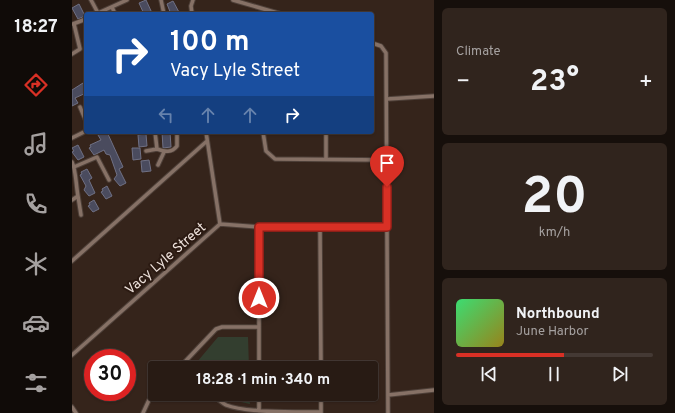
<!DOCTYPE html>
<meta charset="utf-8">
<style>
:root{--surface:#281b14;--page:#30241d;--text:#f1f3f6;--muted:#a5a1a0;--line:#443934;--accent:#d93025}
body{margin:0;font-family:Overpass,sans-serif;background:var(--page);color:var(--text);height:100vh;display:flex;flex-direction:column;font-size:15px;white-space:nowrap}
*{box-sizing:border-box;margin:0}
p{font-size:13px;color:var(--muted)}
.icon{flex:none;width:22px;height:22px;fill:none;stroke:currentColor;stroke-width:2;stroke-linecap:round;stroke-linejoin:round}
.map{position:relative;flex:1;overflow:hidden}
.drawer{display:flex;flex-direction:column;gap:8px;padding:8px;background:#160f0b;width:241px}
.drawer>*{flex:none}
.hud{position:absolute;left:12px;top:12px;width:290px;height:122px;border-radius:4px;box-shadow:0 1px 3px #0004,0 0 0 1px var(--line);background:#1a4fa0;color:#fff;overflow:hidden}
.speed{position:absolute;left:12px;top:349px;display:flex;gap:8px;font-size:20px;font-weight:700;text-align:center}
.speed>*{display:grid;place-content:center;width:52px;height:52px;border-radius:50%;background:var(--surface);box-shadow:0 1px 3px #0004,0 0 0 1px var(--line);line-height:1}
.speed .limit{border:6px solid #d22;background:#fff;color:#111}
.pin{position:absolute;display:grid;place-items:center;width:34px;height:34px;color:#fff;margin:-41px -17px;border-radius:50% 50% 50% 0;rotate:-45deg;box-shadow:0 0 4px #0007}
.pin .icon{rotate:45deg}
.me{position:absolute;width:44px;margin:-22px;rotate:0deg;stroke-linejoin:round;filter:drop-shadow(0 0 3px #0008)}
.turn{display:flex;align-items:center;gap:14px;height:84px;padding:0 20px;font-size:18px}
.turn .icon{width:52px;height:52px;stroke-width:2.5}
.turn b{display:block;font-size:28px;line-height:34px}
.lanes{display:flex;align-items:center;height:38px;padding:0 20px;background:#0003;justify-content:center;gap:20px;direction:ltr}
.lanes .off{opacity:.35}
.big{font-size:30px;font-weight:700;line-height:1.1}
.drawer .card{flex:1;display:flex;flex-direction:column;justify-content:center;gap:6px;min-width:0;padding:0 14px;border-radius:6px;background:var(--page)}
.drawer .dial{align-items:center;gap:0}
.dial b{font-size:52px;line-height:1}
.song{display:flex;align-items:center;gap:12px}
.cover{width:48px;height:48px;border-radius:6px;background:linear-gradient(135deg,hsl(140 70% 55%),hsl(50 70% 35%))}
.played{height:4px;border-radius:2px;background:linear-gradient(90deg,var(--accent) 55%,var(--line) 55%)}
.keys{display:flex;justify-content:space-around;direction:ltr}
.heat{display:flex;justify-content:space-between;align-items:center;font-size:22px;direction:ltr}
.trip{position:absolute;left:76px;top:361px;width:230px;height:40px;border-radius:4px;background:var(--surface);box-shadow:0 1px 3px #0004,0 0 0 1px var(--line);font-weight:700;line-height:40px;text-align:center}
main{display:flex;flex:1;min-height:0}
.tabs{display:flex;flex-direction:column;width:72px;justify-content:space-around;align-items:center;background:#100b08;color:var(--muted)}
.tabs .icon{width:28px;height:28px}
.tabs .on{color:var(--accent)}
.tabs b{font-size:18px;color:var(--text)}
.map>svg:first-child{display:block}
.green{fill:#333e2f}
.building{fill:#4a4b5e;stroke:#6f7084}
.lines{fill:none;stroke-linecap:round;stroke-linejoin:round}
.street-casing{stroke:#4e4039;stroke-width:5.5}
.street{stroke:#867166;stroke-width:3.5}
.route-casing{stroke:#8d1f18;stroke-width:10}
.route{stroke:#d93025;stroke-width:7}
.labels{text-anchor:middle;stroke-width:4;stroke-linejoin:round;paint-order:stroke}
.street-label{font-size:14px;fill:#eee2dc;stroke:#2b1a12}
</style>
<main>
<nav class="tabs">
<b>18:27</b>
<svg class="icon on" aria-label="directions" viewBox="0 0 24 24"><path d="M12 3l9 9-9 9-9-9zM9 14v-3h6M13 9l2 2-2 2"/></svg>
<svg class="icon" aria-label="music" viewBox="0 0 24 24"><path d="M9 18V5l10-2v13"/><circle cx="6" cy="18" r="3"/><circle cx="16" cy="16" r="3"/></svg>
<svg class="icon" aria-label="phone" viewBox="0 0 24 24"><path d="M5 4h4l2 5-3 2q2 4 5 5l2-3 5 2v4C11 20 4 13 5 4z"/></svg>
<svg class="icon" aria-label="climate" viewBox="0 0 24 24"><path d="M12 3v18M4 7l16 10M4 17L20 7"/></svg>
<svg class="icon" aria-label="car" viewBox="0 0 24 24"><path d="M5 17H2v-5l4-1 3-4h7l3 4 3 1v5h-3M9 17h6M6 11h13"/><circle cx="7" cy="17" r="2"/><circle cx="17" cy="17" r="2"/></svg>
<svg class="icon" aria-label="filters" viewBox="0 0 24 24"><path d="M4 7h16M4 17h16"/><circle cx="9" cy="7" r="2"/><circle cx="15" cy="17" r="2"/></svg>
</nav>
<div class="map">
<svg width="362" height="413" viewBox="0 0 362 413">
<rect width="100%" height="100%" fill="#35241b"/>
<path class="green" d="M 146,337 L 176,337 L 177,368 L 120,368 Z
M 146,394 L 177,394 L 178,404 L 151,398 Z"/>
<path class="building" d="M 74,0 L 80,13 L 77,14 L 72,14 L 67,3 Z
M 101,1 L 108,14 L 99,14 L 95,4 Z
M 7,4 L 13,16 L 6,19 L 0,8 Z
M 11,83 L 14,93 L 3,98 L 6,103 L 0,106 L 0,90 Z
M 27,132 L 35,132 L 51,167 L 47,169 L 54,183 L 48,186 L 42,179 L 45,175 L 38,155 L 34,154 L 32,150 L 22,155 L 17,148 L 19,147 L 18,145 L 29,140 L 26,135 L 28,134 Z
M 90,132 L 98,132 L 99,147 L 91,148 Z
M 74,134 L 75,146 L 67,147 L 66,135 Z
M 6,145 L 12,157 L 6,160 L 0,152 L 2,151 L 0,148 Z
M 60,148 L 68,148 L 69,159 L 61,160 Z
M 77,160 L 79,171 L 70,172 L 69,161 Z
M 15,169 L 20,178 L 17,180 L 23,193 L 17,196 L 12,190 L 14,186 L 8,175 L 10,174 L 9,172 Z
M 35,186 L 40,196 L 34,199 L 29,192 L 31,191 L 30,189 Z
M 22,200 L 27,209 L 21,212 L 16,206 L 18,205 L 17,203 Z"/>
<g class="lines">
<g class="street-casing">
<path id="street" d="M 19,0 L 26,13
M 89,0 L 92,14
M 161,0 L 209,14
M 40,7 L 43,14
M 24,14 L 55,0
M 120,14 L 119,6 L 121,0
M 1,24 L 14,19
M 300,43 L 309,46 L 314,53 L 316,413
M 0,54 L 8,49 L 2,24
M 315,99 L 362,96
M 8,107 L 14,121
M 83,132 L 85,149 C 93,152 100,153 105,146 L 105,132
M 134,132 L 148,224
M 191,132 L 194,151 L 203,159 L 315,160
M 254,132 L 254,159
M 0,138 L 14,131
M 74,151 L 85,149
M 0,162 C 4,170 4,186 6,196 L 0,200
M 86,165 L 92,152
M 2,167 L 25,157 L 37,180
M 6,196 L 9,215
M 248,226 L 249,368
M 187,227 L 187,368
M 0,261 L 135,141
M 0,355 L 148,224 L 187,227 L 315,227
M 107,368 L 144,329 L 150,327 L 187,327
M 139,394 C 144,398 149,402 154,405 C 174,413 225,412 249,412
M 187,394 L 187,411
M 249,394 L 249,413
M 316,395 L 362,390
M 0,407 L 4,413
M 71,413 L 77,400 L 83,393"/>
</g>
<use href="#street" class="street"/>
</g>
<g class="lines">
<g class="route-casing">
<path id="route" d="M 187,298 L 187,227 L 315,227 L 315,187"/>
</g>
<use href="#route" class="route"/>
</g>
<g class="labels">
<g class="street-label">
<text transform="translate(93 258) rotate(-41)" y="5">Vacy Lyle Street</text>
</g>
</g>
</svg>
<div class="speed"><div class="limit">30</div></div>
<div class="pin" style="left:315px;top:187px;background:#d93025"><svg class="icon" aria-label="arrive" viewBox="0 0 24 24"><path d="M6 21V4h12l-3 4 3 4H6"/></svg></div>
<svg class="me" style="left:187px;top:298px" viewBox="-20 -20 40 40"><circle r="17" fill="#d93025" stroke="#fff" stroke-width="3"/><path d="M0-11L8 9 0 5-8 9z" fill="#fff"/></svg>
<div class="trip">18:28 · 1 min · 340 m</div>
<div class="hud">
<div class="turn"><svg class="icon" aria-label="right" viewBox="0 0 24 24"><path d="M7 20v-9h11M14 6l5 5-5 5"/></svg><div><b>100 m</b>Vacy Lyle Street</div></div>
<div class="lanes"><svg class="icon off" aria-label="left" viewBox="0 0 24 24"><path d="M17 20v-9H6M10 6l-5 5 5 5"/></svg><svg class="icon off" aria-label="ahead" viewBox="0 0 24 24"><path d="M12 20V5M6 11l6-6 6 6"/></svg><svg class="icon off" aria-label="ahead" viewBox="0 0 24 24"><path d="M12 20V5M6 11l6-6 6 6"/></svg><svg class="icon" aria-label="right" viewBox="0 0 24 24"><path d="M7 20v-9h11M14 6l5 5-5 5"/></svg></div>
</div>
</div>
<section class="drawer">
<div class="card"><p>Climate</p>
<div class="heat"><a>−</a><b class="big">23°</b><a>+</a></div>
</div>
<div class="card dial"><b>20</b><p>km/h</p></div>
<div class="card">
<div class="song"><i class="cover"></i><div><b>Northbound</b><p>June Harbor</p></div></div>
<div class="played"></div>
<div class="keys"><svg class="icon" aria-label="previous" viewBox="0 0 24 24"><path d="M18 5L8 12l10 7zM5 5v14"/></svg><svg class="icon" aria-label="pause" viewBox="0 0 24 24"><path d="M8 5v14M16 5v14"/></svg><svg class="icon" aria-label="next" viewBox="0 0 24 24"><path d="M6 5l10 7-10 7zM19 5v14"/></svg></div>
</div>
</section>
</main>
